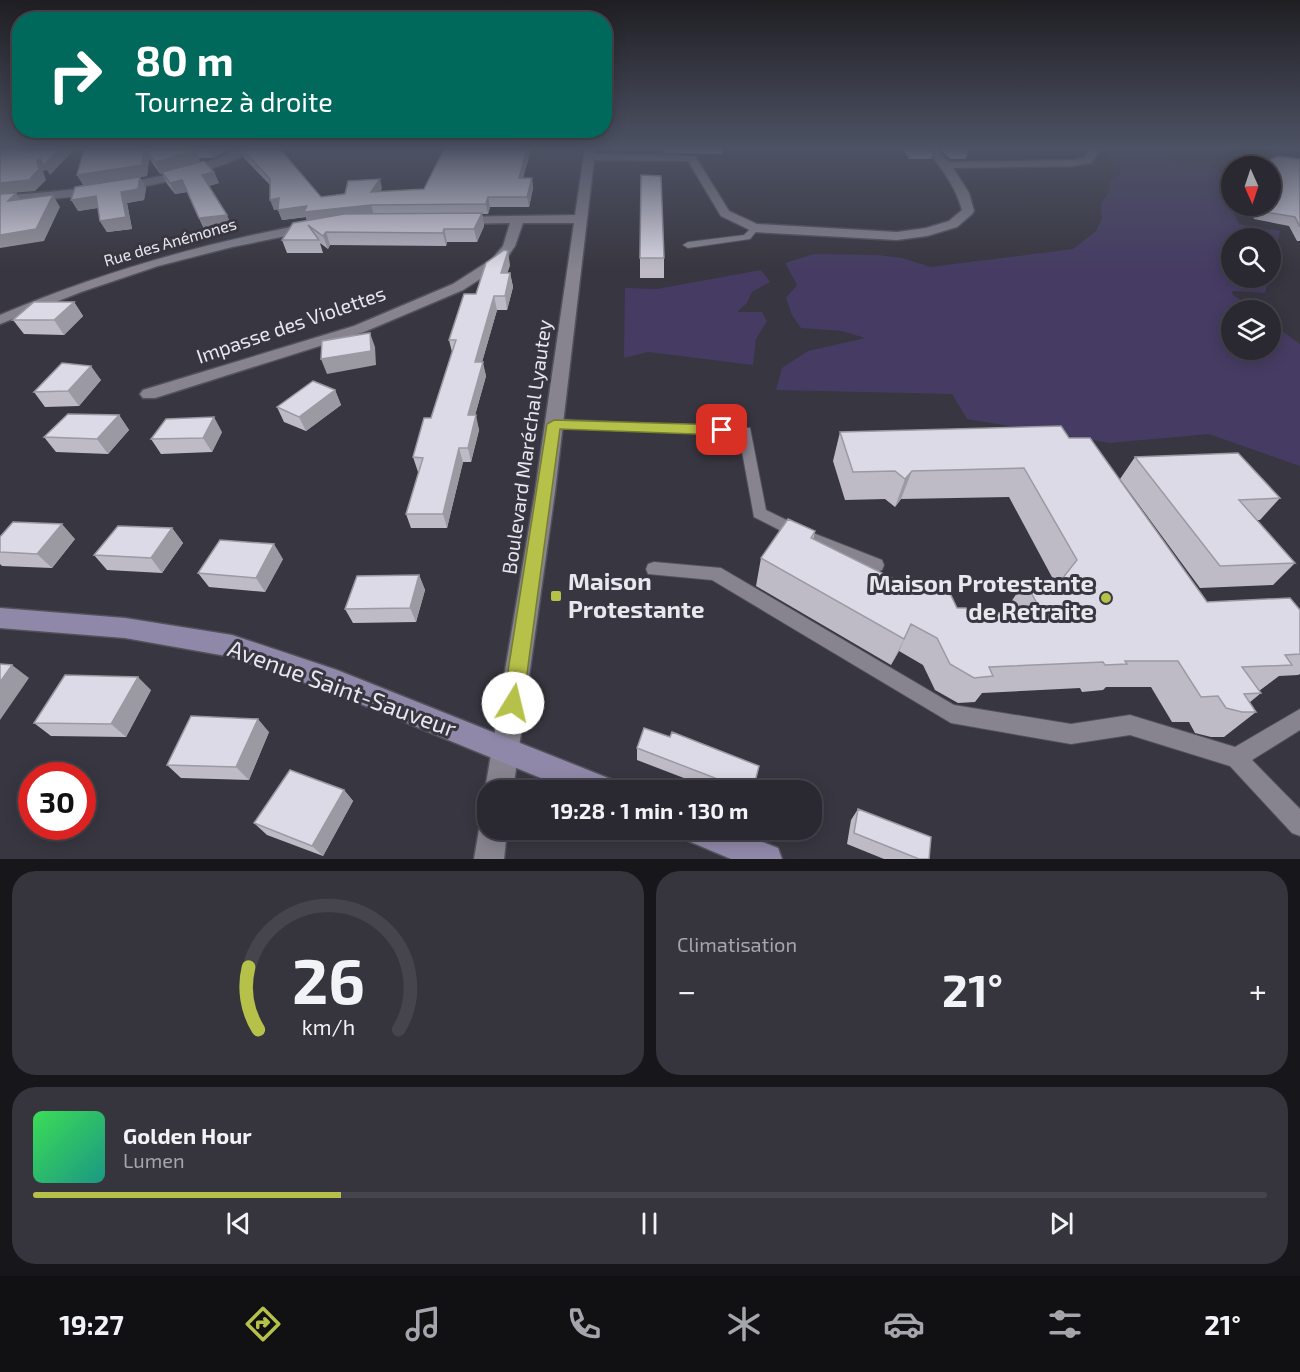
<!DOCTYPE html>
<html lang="fr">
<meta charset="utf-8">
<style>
:root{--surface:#2a2830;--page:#36343c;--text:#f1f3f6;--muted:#a5a6ab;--line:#46444c;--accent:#b6c149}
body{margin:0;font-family:"Exo 2",sans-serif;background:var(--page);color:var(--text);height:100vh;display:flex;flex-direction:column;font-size:22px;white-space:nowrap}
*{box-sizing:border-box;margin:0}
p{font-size:20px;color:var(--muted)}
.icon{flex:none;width:33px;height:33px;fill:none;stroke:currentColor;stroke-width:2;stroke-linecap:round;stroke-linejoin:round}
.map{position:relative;height:859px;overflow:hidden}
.panel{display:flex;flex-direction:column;gap:12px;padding:12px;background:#17161a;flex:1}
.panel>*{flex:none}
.banner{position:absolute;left:12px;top:12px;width:600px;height:126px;border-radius:24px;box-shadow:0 3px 15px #0003,0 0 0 2px var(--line);background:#00695c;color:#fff;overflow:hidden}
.needle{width:39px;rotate:177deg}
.tools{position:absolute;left:1221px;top:156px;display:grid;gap:12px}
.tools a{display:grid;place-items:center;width:60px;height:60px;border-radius:50%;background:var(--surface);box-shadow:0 3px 15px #0003,0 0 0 2px var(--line);font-size:30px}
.speed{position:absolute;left:18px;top:762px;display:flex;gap:12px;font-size:30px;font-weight:700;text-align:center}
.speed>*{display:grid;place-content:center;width:78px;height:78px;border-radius:50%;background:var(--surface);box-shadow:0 3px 15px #0003,0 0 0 2px var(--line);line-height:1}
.speed .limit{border:9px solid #d22;background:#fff;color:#111}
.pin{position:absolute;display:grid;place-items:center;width:51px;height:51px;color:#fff;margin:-26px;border-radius:12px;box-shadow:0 3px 9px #0006}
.me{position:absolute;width:66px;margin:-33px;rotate:9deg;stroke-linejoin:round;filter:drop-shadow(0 0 4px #0008)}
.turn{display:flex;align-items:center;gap:21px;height:126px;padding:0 24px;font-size:27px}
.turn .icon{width:78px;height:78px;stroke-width:2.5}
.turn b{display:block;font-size:42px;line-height:51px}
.big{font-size:45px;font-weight:700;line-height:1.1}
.panel .tile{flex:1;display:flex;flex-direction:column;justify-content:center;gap:9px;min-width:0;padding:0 21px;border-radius:24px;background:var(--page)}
.panel .dial{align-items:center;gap:0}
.dial svg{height:156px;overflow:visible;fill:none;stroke:var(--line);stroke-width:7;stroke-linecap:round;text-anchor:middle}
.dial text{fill:var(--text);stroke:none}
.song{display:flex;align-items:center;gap:18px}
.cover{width:72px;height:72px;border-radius:9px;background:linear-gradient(135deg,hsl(130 70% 55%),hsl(170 70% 35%))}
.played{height:6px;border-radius:3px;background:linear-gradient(90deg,var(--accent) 25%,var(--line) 25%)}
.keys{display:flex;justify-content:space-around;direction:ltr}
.heat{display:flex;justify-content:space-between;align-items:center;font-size:33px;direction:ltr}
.panel .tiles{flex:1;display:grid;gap:12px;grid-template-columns:1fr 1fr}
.tile:last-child{grid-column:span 2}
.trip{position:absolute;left:477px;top:780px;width:345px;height:60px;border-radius:24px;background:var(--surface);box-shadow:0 3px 15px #0003,0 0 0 2px var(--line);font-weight:700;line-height:60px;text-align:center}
.menu{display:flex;height:96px;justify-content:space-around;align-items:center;background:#111013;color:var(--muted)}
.menu .icon{width:42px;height:42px}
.menu .active{color:var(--accent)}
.menu b{font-size:27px;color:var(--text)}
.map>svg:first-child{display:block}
.green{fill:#463c63}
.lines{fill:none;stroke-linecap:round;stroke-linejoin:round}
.lane-casing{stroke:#53525b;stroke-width:2}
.street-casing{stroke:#53525b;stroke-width:3}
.secondary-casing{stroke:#53525b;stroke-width:3}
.lane{fill:#878490;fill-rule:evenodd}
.street{fill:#878490;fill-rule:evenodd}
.secondary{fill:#9088a9;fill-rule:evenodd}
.wall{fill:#bebbc7}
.shaded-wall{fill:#9b99a2}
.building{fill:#dddae7;stroke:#9b99a2;stroke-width:1.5}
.route{fill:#b6c149;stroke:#767d2f;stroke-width:1.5}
.poi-dot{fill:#b6c149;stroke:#383640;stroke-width:2}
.labels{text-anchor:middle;stroke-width:6;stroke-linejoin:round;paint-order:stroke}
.far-street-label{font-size:16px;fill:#e8e7ee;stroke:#383640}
.street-label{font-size:20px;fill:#e8e7ee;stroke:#383640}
.near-poi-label{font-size:24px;font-weight:bold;fill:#e8e7ee;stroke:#383640;text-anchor:start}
.near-street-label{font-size:24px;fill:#e8e7ee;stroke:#383640}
</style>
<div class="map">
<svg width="1300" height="859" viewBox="0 0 1300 859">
<rect width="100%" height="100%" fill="#383640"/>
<path class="green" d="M 1110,149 L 1172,149 L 1163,151 L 1168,160 L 1192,162 L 1217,169 L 1227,183 L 1231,184 L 1232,206 L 1235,206 L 1234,214 L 1239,224 L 1280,231 L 1271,271 L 1270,238 L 1232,238 L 1232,278 L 1269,278 L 1265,293 L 1232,291 L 1233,295 L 1254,310 L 1232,310 L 1232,350 L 1270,350 L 1271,323 L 1300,344 L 1300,466 L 1209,434 L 1109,443 L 967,419 L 952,394 L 776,390 L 782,368 L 808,351 L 865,338 L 842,331 L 801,328 L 792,315 L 786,298 L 797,285 L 785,263 L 814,254 L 878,255 L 902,258 L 930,267 L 1073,249 L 1096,231 L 1102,219 L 1101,203 L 1108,194 L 1110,181 L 1120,175 L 1119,167 L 1107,157 Z
M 761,270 L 770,282 L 752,292 L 747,303 L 737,312 L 762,312 L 767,321 L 756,339 L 753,365 L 648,352 L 624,358 L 625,288 L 657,289 Z"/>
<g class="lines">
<g class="lane-casing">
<path id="lane" d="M 754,225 L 759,228 L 750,239 L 688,248 L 683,245 L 688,242 L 744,235 Z
M 554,419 L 750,428 L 766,510 L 813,533 L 882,560 L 884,565 L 882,570 L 876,572 L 870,570 L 801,541 L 754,517 L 739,435 L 549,427 L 547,424 L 549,421 Z
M 654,562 L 721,568 L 954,705 L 1071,724 L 1130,715 L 1235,747 L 1300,709 L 1300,730 L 1252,760 L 1300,809 L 1300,836 L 1292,833 L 1230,766 L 1130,735 L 1071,744 L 951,723 L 712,580 L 648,574 L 646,569 L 648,564 Z"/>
</g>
<g class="street-casing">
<path id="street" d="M 239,149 L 253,149 C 241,159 225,164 211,169 C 144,192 71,197 0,204 L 0,196 C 80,189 165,185 239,149 Z
M 585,149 L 595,149 L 595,154 L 695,156 L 729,211 L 757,224 L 897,232 L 926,228 L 949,221 L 962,210 C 955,185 942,169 926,149 L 937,149 L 949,162 L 1072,160 L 1084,158 L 1090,149 L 1100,149 L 1091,163 L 1072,166 L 953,168 L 969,193 L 974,211 L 972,214 L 957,227 L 927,236 L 897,240 L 754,232 L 721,216 L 688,161 L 594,160 L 555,492 L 513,790 L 488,790 L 488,796 L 485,790 L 535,492 L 574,223 L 523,223 L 515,246 L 502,265 L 463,290 L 364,332 L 155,398 L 143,398 L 140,394 L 143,390 L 354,326 L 453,284 L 492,259 L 503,246 L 510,223 L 459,224 L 455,223 L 455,217 L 575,215 Z
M 312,223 L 316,224 L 318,227 L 316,230 L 232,247 L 158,266 L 81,292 L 0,324 L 0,315 C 101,272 204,243 312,223 Z
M 488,818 L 488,830 L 507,830 L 504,859 L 474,859 L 479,830 L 483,820 Z"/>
</g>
<g class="secondary-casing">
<path id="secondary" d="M 0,608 L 125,618 L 232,635 L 337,670 L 603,776 L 613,780 L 617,790 L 570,790 L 334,693 L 232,657 L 125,638 L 0,628 Z
M 682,830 L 731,830 L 778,848 L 782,859 L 731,859 L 686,840 Z"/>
</g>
<use href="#lane" class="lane"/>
<use href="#street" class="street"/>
<use href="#secondary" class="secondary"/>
</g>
<path class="wall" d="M 84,149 L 227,149 L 221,154 L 212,158 L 199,158 L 200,162 L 214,172 L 219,183 L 209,186 L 232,227 L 205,231 L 187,192 L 175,194 L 167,184 L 162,173 L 160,174 L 149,158 L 147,176 L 140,177 L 146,188 L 144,200 L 127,203 L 132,229 L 107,232 L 100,221 L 98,208 L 78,211 L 84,186 L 77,175 Z
M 241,149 L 321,197 L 382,188 L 380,192 L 424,189 L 531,149 L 523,178 L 532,178 L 533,188 L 529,207 L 490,207 L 488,214 L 482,214 L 484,226 L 477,242 L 447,242 L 446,246 L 330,245 L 328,249 L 320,243 L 323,253 L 287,253 L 282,240 L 307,221 L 306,217 L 282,220 L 278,209 L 274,210 L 270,185 L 244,158 Z
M 663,149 L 722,149 L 722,154 L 663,153 Z
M 903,149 L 934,149 L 931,159 L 909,159 Z
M 940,149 L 969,149 L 966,159 L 950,159 Z
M 1300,159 L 1300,241 L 1297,241 L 1289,226 L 1254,219 L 1249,206 L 1270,206 Z
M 640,258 L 664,258 L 664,278 L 640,278 Z
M 510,265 L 507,273 L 510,273 L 513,287 L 507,310 L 497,310 L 482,362 L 486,376 L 475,415 L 479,430 L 471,462 L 463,462 L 447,528 L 411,528 L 406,514 L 419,472 L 418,472 L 413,457 L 431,418 L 452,352 L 449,340 L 476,294 Z
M 74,302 L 83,316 L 64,335 L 24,334 L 13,320 Z
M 101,380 L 79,406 L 45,407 L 34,392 Z
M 335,390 L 341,405 L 306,431 L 284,422 L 277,407 Z
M 119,415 L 129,430 L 108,454 L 56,452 L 44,437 Z
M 222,432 L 212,452 L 161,454 L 151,439 Z
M 840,432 L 1069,438 L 1207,602 L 1300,610 L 1300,674 L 1298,675 L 1279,676 L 1259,691 L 1261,693 L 1249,703 L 1256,712 L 1224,737 L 1211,737 L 1195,733 L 1189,722 L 1172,722 L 1151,687 L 1106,687 L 1103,690 L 1082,692 L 1080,688 L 982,693 L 975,702 L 958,703 L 935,690 L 923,665 L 899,651 L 891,665 L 756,586 L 761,558 L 815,531 L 813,540 L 969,614 L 1010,613 L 1007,608 L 1025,581 L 1053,579 L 1009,497 L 901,499 L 895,507 L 885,499 L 845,500 L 833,461 Z
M 1135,457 L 1280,498 L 1260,520 L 1257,520 L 1295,563 L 1273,585 L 1200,588 L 1120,479 Z
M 172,528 L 183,543 L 162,573 L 107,570 L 94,555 Z
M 0,537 L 75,539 L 52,568 L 2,566 L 0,564 Z
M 283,559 L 265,592 L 209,587 L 198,573 Z
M 419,575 L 425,590 L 416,622 L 353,623 L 345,609 Z
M 151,690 L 126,737 L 51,736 L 34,723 Z
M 269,732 L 249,780 L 181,778 L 167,765 Z
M 637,748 L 753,790 L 715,790 L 637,760 Z
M 344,790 L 353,801 L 323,856 L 267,835 L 254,823 Z
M 858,809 L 929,859 L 884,859 L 847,844 L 851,820 Z"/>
<path class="shaded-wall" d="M 59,149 L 75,149 L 50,175 L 44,165 Z
M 144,149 L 145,149 L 149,158 L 147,176 L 84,186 L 77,175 Z
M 208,149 L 227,149 L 221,154 L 212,158 Z
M 527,149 L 531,149 L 520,188 L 519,178 Z
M 196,151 L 200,162 L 160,174 L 155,162 Z
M 40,159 L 47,170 L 43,171 L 46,180 L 35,191 L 0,194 L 0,183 Z
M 214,172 L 219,183 L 207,186 L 202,175 Z
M 140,177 L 146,188 L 144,200 L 127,203 L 132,229 L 107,232 L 100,221 L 121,192 Z
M 532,178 L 533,188 L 529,207 L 527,197 Z
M 380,179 L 382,188 L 374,202 L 371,192 Z
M 182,180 L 187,192 L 175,194 L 170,183 Z
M 16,193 L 23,204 L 8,201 Z
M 53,195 L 60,207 L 44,241 L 0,248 L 0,235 Z
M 96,196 L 103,207 L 78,211 L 71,200 Z
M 488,197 L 490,207 L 488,214 L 486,204 Z
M 279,198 L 283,208 L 274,210 L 270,200 Z
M 371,205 L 374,215 L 307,222 L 306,217 L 282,220 L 278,210 L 307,206 Z
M 482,213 L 484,226 L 477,242 L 474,229 Z
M 227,215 L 232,227 L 205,231 L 199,218 Z
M 444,229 L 447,242 L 446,246 L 443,233 Z
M 326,232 L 330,245 L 328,249 L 323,236 Z
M 508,251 L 510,265 L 503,287 L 501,273 Z
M 510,273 L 513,287 L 507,310 L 505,296 Z
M 494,296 L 497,310 L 478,376 L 475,362 Z
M 74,302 L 83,316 L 64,335 L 54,320 Z
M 370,333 L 375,347 L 376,365 L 327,374 L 321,359 Z
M 483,362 L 486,376 L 471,430 L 468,415 Z
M 91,366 L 101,380 L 79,406 L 68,391 Z
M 335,390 L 341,405 L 306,431 L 299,417 Z
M 119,415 L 129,430 L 108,454 L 97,439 Z
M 476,415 L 479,430 L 471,462 L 468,448 Z
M 214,417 L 222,432 L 212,452 L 203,438 Z
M 459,448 L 463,462 L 447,528 L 443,514 Z
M 912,471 L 901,499 L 895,507 L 905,479 Z
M 62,524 L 75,539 L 52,568 L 37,554 Z
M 172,528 L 183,543 L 162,573 L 151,558 Z
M 274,544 L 283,559 L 265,592 L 256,578 Z
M 419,575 L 425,590 L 416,622 L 410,608 Z
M 911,624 L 899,651 L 891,665 L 904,639 Z
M 12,665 L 29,678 L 0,720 L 0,682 Z
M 138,677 L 151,690 L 126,737 L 111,724 Z
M 258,719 L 269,732 L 249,780 L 236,767 Z
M 344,790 L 353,801 L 323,856 L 312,846 Z"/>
<path class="building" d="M 0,149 L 59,149 L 44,165 L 40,159 L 37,161 L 39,169 L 29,180 L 0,183 Z
M 84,149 L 144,149 L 142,165 L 77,175 Z
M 145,149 L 194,149 L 196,151 L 155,162 Z
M 242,149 L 280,149 L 321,197 L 345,194 L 348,181 L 380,179 L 371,192 L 424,189 L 444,149 L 527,149 L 519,178 L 532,178 L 527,197 L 488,197 L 486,204 L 371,205 L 304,212 L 307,206 L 278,210 L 279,198 L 270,200 L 270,179 Z
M 1278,156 L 1300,159 L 1300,227 L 1295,217 L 1260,211 L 1258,206 L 1270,206 L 1270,166 L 1257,166 Z
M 204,161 L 214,172 L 202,175 L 227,215 L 199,218 L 182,180 L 170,183 L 162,172 Z
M 641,175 L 661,176 L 664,258 L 640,258 Z
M 140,177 L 138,189 L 121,192 L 126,217 L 100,221 L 96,196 L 71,200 L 75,187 Z
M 16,193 L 8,201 L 53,195 L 36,229 L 0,235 L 0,194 Z
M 482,213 L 474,229 L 444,229 L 443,233 L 326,232 L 323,236 L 308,225 L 319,240 L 282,240 L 293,223 L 344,214 Z
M 504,250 L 508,251 L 501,273 L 510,273 L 505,296 L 494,296 L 475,362 L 483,362 L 468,415 L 476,415 L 468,448 L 459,448 L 443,514 L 406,514 L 423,458 L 413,457 L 424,418 L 431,418 L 456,340 L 449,340 L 464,294 L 476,294 L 486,263 Z
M 34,302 L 74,302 L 54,320 L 13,320 Z
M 370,333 L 371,351 L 321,359 L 322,341 Z
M 62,363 L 91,366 L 68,391 L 34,392 Z
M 313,381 L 335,390 L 299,417 L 277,407 Z
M 68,414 L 119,415 L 97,439 L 44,437 Z
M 214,417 L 203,438 L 151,439 L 166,419 Z
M 1061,426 L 1069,438 L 1090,438 L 1207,602 L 1290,598 L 1300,610 L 1300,654 L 1285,655 L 1292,665 L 1242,667 L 1261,693 L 1244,694 L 1256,712 L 1242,712 L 1226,708 L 1218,696 L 1201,697 L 1178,661 L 1125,661 L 1127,664 L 1105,665 L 1103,662 L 989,667 L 993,676 L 974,678 L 950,664 L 937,638 L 911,624 L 904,639 L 761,558 L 788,519 L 815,531 L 811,538 L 918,591 L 948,589 L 957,608 L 966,608 L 969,614 L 1041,611 L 1025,581 L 1062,579 L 1077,560 L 1024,468 L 912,471 L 905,479 L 895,471 L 853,472 L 840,432 Z
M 1238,453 L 1280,498 L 1239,500 L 1295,563 L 1220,566 L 1135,457 Z
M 13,522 L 62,524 L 37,554 L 0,552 L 0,537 Z
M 118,526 L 172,528 L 151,558 L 94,555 Z
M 220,540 L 274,544 L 256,578 L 198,573 Z
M 419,575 L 410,608 L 345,609 L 357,576 Z
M 0,664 L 12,665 L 0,682 Z
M 65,675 L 138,677 L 111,724 L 34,723 Z
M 191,716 L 258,719 L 236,767 L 167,765 Z
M 644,728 L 670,737 L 672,732 L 759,766 L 753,790 L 746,790 L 637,748 Z
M 290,770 L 344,790 L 312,846 L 254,823 Z
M 858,809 L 931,837 L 929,859 L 919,859 L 854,833 Z"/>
<linearGradient id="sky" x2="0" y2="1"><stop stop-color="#1f1e23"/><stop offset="0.55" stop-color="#4d5264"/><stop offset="1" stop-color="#4d5264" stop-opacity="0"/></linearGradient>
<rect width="1300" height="270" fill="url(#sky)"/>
<path class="route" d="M 554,420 L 722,425 L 728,430 L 722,435 L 560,429 L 523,703 L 520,710 L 513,713 L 506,710 L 503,703 L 547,424 Z"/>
<g class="poi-dot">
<rect x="550" y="590" width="12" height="12" rx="3"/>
<circle cx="1106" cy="598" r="6"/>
</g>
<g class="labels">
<g class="far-street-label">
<text transform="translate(170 242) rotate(-16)" y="6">Rue des Anémones</text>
</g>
<g class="street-label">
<text transform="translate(291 325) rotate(-19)" y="7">Impasse des Violettes</text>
<text transform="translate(527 447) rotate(-82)" y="7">Boulevard Maréchal Lyautey</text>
</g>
<g class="near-poi-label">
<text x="568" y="590">Maison<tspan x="568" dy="28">Protestante</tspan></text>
<text x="1094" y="592" text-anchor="end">Maison Protestante<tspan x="1094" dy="28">de Retraite</tspan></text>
</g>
<g class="near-street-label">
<text transform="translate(342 689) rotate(20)" y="8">Avenue Saint-Sauveur</text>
</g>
</g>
</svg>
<div class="tools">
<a><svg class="needle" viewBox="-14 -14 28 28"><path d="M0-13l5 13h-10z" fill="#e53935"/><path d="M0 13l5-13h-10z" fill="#a5a6ab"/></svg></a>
<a><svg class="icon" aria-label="search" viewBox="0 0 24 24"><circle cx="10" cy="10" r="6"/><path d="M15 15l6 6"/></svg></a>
<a><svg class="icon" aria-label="layers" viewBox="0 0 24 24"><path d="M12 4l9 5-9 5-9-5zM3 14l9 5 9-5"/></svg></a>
</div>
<div class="speed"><div class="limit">30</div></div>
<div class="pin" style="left:722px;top:430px;background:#d93025"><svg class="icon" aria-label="arrive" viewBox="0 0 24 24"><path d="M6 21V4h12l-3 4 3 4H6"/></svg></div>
<svg class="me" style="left:513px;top:703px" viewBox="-20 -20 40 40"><circle r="19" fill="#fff"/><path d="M0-13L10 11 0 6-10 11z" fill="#b6c149"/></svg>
<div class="trip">19:28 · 1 min · 130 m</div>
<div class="banner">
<div class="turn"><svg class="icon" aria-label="right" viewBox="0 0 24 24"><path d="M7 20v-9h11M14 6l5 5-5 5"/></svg><div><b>80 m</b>Tournez à droite</div></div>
</div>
</div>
<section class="panel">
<div class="tiles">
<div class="tile dial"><svg viewBox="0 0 100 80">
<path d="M14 69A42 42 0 1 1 86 69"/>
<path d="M14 69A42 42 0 0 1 9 37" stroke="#b6c149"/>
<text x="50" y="56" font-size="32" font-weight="700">26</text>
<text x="50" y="72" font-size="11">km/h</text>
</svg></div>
<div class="tile"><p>Climatisation</p>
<div class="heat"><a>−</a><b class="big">21°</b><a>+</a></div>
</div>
<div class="tile">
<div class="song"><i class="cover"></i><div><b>Golden Hour</b><p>Lumen</p></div></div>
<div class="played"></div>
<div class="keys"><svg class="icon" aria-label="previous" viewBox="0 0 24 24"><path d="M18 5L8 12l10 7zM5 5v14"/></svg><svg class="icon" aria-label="pause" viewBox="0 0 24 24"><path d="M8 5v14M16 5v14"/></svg><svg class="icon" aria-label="next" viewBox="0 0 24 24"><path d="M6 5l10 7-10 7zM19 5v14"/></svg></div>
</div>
</div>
</section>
<nav class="menu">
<b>19:27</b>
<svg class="icon active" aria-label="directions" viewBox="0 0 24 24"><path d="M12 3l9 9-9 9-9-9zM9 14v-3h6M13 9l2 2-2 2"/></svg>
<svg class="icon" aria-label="music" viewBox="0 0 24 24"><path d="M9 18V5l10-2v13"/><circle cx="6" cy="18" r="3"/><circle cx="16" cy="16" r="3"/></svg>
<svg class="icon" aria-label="phone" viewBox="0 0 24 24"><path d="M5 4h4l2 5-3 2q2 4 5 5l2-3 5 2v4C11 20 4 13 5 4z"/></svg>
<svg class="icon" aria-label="climate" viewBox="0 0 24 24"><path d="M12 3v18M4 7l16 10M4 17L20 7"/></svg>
<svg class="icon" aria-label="car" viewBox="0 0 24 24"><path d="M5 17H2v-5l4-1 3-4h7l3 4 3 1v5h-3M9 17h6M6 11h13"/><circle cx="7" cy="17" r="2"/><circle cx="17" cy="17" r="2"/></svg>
<svg class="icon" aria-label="filters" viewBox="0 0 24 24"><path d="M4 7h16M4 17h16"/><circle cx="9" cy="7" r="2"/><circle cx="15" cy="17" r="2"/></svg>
<b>21°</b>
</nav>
